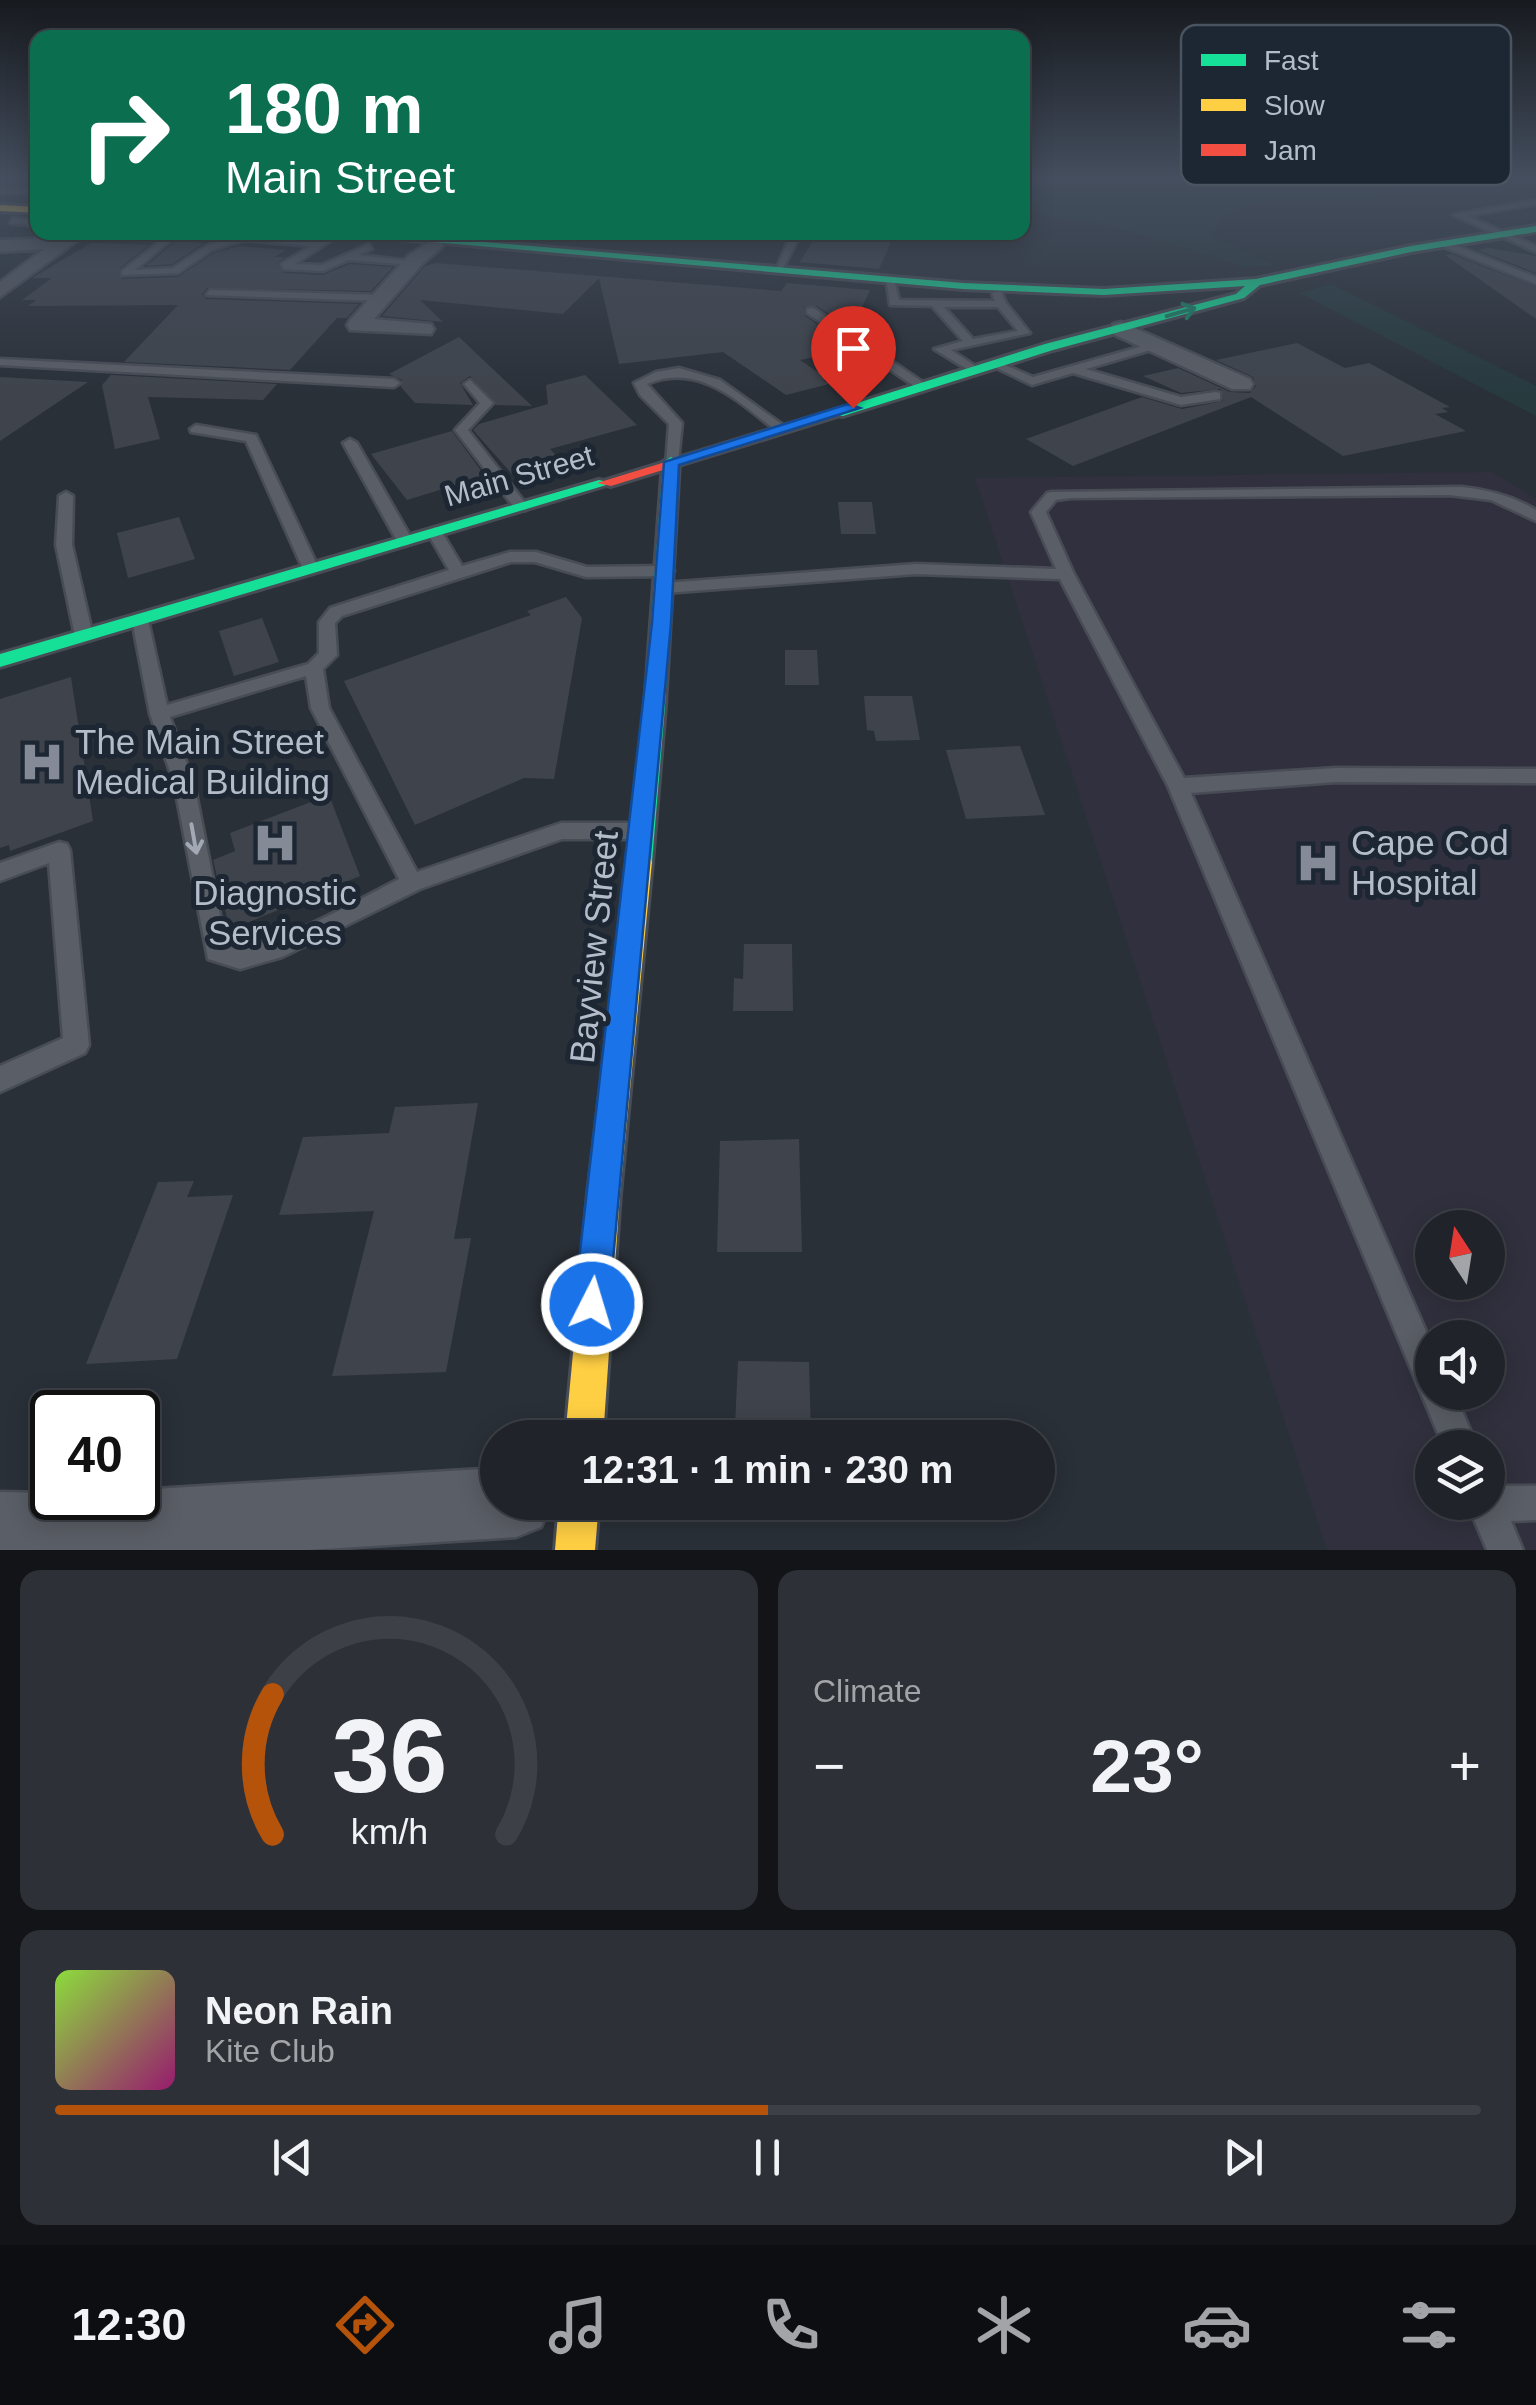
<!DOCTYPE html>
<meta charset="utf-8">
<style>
:root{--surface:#20242a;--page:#2d3036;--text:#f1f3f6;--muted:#a2a4a8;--line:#3d4147;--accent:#b45309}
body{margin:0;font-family:Arial,sans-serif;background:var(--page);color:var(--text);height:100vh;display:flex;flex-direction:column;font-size:38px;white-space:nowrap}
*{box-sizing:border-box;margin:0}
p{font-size:32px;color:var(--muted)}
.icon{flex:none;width:55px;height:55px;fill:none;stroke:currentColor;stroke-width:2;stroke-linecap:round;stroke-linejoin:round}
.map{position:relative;height:1550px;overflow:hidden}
.drawer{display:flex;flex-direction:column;gap:20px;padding:20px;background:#121417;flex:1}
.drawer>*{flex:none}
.hud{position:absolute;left:30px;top:30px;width:1000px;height:210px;border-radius:20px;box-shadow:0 5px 25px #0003,0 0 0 2px var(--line);background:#0b6e4f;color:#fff;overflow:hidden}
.needle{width:65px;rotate:348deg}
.buttons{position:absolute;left:1415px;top:1210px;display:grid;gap:20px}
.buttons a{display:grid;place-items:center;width:90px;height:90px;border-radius:50%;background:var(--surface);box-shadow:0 5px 25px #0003,0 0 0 2px var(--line);font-size:50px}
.speed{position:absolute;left:30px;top:1390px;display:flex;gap:20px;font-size:50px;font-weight:700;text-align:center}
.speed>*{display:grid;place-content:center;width:130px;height:130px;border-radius:50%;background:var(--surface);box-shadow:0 5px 25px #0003,0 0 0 2px var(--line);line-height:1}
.speed .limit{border:5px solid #111;border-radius:15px;background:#fff;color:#111}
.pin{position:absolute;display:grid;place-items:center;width:85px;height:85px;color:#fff;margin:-102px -42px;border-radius:50% 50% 50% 0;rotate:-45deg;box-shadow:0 0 10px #0007}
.pin .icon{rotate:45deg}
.me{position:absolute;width:110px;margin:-55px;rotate:5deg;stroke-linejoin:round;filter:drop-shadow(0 0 8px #0008)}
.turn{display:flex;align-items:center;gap:35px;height:210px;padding:0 30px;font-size:45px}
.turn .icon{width:130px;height:130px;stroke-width:2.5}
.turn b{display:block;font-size:70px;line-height:85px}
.big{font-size:75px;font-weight:800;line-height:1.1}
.drawer .card{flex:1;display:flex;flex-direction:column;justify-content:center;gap:15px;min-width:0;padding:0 35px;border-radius:20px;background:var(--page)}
.drawer .dial{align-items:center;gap:0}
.dial svg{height:260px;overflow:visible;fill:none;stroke:var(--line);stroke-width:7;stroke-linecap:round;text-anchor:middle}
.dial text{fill:var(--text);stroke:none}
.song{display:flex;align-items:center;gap:30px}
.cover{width:120px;height:120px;border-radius:15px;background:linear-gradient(135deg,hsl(90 70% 55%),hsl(320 70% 35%))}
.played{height:10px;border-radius:5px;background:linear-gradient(90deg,var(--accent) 50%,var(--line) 50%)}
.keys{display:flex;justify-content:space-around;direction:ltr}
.heat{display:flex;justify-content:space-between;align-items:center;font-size:55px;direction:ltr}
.drawer .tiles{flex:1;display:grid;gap:20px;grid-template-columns:1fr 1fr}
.card:last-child{grid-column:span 2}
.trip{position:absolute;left:480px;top:1420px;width:575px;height:100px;border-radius:50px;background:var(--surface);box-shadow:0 5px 25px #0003,0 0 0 2px var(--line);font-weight:800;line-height:100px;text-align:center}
.tabs{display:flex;height:160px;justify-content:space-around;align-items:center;background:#0d0e11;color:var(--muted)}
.tabs .icon{width:70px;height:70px}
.tabs .current{color:var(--accent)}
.tabs b{font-size:45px;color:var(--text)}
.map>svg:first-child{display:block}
.medical{fill:#31303e;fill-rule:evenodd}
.green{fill:#273a3e}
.building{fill:#3f444c}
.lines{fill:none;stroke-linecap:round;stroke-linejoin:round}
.lane-casing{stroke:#484c55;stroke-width:5}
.street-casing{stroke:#484c55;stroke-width:5}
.fast-casing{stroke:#484c55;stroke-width:6}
.slow-casing{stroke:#484c55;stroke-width:6}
.jam-casing{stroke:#484c55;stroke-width:6}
.lane{fill:#5a5e66;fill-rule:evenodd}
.street{fill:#5a5e66;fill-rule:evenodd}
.fast{fill:#16e098;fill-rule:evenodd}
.slow{fill:#ffcf43;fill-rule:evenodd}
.jam{fill:#f24e42;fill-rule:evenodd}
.oneway{stroke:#1a8366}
.oneway2{stroke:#a2a9b5}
.route{fill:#1a73e8;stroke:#114b97;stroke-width:2.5}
.labels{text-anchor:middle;stroke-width:10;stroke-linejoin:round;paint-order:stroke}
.far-street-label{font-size:30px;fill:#b4bcc9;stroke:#1d2633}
.poi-label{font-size:35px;fill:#b4bcc9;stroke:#1d2633;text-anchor:start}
.street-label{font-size:35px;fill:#b4bcc9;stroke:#1d2633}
.key{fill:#1d2633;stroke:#4a5360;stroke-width:2.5}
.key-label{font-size:28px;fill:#b4bcc9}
</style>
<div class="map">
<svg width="1536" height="1550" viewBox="0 0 1536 1550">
<rect width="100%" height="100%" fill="#2a3038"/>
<path class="medical" d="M 1492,472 L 1536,499 L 1536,1550 L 1327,1550 L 975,478 ZM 1432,1228 L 1488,1228 L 1488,1282 L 1432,1282 ZM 1432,1338 L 1488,1338 L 1488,1392 L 1432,1392 ZM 1432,1448 L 1488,1448 L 1488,1502 L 1432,1502 Z"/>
<path class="green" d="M 1023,178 L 1463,178 L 1375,192 L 1376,198 C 1337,207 1221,185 1213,236 L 1273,265 L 1247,267 L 1113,226 L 1042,216 L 1024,202 Z
M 1331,284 L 1536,386 L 1536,416 L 1300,293 Z"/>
<path class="building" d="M 858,232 L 894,235 L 879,269 L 800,262 L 816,236 L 848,238 Z
M 176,241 L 204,243 L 172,264 L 146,266 Z
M 91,243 L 149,245 L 120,268 L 122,279 L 178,277 L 214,253 L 239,246 L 286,250 L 274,257 L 285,257 L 277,263 L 284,273 L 323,275 L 350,264 L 393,267 L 371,291 L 207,288 L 202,295 L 206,299 L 359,304 L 347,318 L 337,318 L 290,370 L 124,362 L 178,305 L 28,306 L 36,300 L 22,300 L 52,278 L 32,278 Z
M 1489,248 L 1536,256 L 1536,273 L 1477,250 Z
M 1451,254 L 1536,287 L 1536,319 L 1445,255 Z
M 436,263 L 781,291 L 787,283 L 870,290 L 852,329 L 817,306 L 804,307 L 805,316 L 841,341 L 822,342 L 836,352 L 800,360 L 828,379 L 823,380 L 829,384 L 786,395 L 723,352 L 619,364 L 599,278 L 563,314 L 420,300 L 443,322 L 382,316 L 425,266 Z
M 459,337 L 532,406 L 496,405 L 470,376 L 460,383 L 473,405 L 415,403 L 401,387 L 402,380 L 389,374 Z
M 1297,343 L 1345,368 L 1369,363 L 1450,407 L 1442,408 L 1448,412 L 1435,414 L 1466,431 L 1343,456 L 1251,397 L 1073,466 L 1026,439 L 1142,397 L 1182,409 L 1223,401 L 1221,389 L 1181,393 L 1143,376 L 1178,368 L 1230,392 L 1250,393 L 1256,386 L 1253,377 L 1216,360 Z
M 111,375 L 277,384 L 263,400 L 148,397 L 160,439 L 115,449 L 102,385 Z
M 585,375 L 637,425 L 550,449 L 561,460 L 512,474 L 473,430 L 479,424 L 548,404 L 546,385 Z
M 0,377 L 88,382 L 0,441 Z
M 452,431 L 485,476 L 407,500 L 371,454 Z
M 838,502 L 872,502 L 876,534 L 841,534 Z
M 179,517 L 195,559 L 128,578 L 117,533 Z
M 566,597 L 582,618 L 554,779 L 524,778 L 415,825 L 344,681 L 531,615 L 527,611 Z
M 262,618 L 279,662 L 234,676 L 219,631 Z
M 785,650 L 817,650 L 819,685 L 785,685 Z
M 71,677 L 93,821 L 10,851 L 9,845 L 0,848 L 0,699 Z
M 864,696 L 912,696 L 920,740 L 876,741 L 874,731 L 867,730 Z
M 1020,746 L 1045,815 L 966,819 L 946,750 Z
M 329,795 L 360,876 L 230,930 L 213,860 L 235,851 L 230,833 Z
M 744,944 L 792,944 L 793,1011 L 733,1011 L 734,978 L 743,979 Z
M 478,1103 L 454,1239 L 471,1238 L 446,1372 L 332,1376 L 374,1211 L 279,1215 L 303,1137 L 389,1133 L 395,1107 Z
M 799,1139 L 802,1252 L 717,1252 L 720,1141 Z
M 194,1181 L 187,1197 L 233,1195 L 177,1359 L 86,1364 L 158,1182 Z
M 738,1361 L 809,1362 L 811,1438 L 755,1438 L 755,1427 L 735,1426 Z"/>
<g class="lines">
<g class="lane-casing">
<path id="lane" d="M 0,189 L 38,189 L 38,193 L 0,193 Z
M 1536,200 L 1536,204 L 1467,216 L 1536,246 L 1536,252 L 1453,215 Z
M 13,218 L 38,220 L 38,226 L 10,223 Z
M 111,232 L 152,232 L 153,234 L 149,237 Z
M 171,232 L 181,232 L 135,270 L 173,268 L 206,246 L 245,232 L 319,241 L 333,232 L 341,234 L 295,264 L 322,265 L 369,244 L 372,249 L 359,255 L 418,262 L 413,265 L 349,260 L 323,271 L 284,269 L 281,264 L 311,246 L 244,240 L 212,250 L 178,273 L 122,275 L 122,271 Z
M 805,232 L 800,235 L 781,272 L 775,272 L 792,232 Z
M 1444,241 L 1536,277 L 1536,284 L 1441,246 Z
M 886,277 L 894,279 L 899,300 L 995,301 L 992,293 L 1001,291 L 1006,303 L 1030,333 L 951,350 L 980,369 L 970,371 L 934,349 L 963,341 L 932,306 L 890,305 ZM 944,307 L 998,307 L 1018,331 L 973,339 Z
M 210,290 L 380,295 L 385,298 L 380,301 L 206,295 Z
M 811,308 L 815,309 L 927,385 L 917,388 L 807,313 L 807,309 Z
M 1157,342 L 1163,345 L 1161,347 L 1086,369 L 1181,397 L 1216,392 L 1220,393 L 1220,399 L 1181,405 L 1073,373 L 1032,385 L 988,364 L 998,362 L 1033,377 Z
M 0,359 L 394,379 L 400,383 L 394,387 L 0,365 Z
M 679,368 L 720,380 L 790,430 L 779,433 C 740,403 699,361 647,384 L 682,423 L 678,462 L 666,465 L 669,424 L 640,395 L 634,383 L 656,372 Z
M 470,380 L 493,403 L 468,430 L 526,504 L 526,510 L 516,510 L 455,430 L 480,403 L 464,384 Z
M 196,425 L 256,435 L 319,569 L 317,572 L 305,572 L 303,569 L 246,441 L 191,432 L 190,429 Z
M 350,439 L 357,443 L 413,541 L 410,544 L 405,546 L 397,541 L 343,443 Z
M 1462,487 C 1489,490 1513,496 1536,510 L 1536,521 L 1491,500 L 1449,495 L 1071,498 L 1056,500 L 1046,512 L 1074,574 L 1184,778 L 1336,768 L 1536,769 L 1536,783 L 1336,782 L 1191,793 L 1432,1345 L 1432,1392 L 1454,1392 L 1478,1448 L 1444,1448 L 1168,786 L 1060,579 L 916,574 L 665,593 L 657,588 L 665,583 L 916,564 L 1056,569 L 1031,512 L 1047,493 L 1052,492 Z
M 66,492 L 73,496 L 72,545 L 93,636 L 84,641 L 75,636 L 56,545 L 59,496 Z
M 435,527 L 440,529 L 462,566 L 510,552 L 536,552 L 587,567 L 666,566 L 674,571 L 666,576 L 586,577 L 535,562 L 511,562 L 342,616 L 335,623 L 337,655 L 323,669 L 329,708 L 417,872 L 561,823 L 637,823 L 644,825 L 648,831 L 644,837 L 637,839 L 562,839 L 420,889 L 282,957 L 240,969 L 208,959 L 174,783 L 150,714 L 132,620 L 140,615 L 148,620 L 167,705 L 308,664 L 319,653 L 319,622 L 330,608 L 449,570 L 427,532 ZM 306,676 L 311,708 L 399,879 C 361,898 264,956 226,945 L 194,783 L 170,717 Z
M 59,842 L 67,844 L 70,850 L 89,1045 L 85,1053 L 0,1092 L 0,1066 L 63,1038 L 49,863 L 0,881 L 0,863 Z
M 1488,1486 L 1536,1486 L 1536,1520 L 1511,1521 L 1523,1550 L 1487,1550 L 1468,1505 L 1488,1502 Z"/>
</g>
<g class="street-casing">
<path id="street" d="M 68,232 L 89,232 L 0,297 L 0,282 L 44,249 L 0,252 L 0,240 L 61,238 Z
M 437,237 L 443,238 L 443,246 L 423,263 L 374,319 L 431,324 L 434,329 L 431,334 L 350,330 L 347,325 L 350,320 L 409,255 Z
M 1121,322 L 1250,379 L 1253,384 L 1250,389 L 1232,389 L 1113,334 L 1110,329 L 1113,324 Z
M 498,1468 L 498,1502 L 551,1502 L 541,1527 L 516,1537 L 308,1550 L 0,1550 L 0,1492 L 52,1493 L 52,1498 L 138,1498 L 138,1490 Z"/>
</g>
<g class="fast-casing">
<path id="fast" d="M 1536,226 L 1536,232 L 1411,252 L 1260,285 L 1244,298 L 1053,350 L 843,416 L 838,415 L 838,409 L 1045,344 L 1236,294 L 1245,286 L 1104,295 L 963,289 L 321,232 L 368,232 L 963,283 L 1104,289 L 1256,279 L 1411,246 Z
M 671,457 L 679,462 L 665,706 L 652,862 L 649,869 L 640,872 L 631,869 L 628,862 L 645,706 L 663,462 Z
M 599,480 L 613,483 L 0,667 L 0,654 Z"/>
</g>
<g class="slow-casing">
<path id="slow" d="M 0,205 L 38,207 L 38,213 L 0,211 Z
M 640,852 L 649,855 L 652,862 L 620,1194 L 603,1438 L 565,1438 L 588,1194 L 628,862 L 631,855 Z
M 559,1502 L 599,1502 L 595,1550 L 555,1550 Z"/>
</g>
<g class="jam-casing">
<path id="jam" d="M 838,409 L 850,412 L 611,486 L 597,483 Z"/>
</g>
<use href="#lane" class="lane"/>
<use href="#street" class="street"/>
<use href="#fast" class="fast"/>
<use href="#slow" class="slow"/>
<use href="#jam" class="jam"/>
</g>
<defs><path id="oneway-shaft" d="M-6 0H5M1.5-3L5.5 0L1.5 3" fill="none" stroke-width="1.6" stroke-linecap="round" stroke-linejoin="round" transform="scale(2.5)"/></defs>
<use class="oneway" href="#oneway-shaft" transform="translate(1181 312) rotate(-16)"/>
<use class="oneway2" href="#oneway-shaft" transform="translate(194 839) rotate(80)"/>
<linearGradient id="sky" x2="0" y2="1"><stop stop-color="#171a1f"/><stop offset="0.45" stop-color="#444e5e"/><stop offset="1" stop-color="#444e5e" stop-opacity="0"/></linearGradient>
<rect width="1536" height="395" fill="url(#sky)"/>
<path class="route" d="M 848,404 L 860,408 L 679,465 L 671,623 L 609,1304 L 604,1316 L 592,1322 L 579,1316 L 574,1304 L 652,623 L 664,462 Z"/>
<defs>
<g id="hospital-bare" transform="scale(3.45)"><path d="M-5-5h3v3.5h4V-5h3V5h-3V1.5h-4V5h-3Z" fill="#848b96" stroke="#1d2633" stroke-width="2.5" paint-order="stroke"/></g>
</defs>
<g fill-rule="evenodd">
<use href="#hospital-bare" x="42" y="762"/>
<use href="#hospital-bare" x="275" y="843"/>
<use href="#hospital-bare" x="1318" y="863"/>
</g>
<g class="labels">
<g class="far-street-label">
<text transform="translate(519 476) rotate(-16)" y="10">Main Street</text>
</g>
<g class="poi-label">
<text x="75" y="754">The Main Street<tspan x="75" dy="40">Medical Building</tspan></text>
<text x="1351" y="855">Cape Cod<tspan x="1351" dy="40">Hospital</tspan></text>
<text x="275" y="905" text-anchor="middle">Diagnostic<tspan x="275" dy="40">Services</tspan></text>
</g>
<g class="street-label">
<text transform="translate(594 947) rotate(-84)" y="12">Bayview Street</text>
</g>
</g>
<rect x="1181" y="25" width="330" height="160" rx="15" class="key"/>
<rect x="1201" y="54" width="45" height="12" fill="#16e098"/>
<rect x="1201" y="99" width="45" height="12" fill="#ffcf43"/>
<rect x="1201" y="144" width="45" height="12" fill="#f24e42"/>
<g class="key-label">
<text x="1264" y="70">Fast</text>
<text x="1264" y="115">Slow</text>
<text x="1264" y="160">Jam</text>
</g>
</svg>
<div class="buttons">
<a><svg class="needle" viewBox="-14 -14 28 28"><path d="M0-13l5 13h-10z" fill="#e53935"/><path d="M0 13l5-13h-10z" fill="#a2a4a8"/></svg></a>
<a><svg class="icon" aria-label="sound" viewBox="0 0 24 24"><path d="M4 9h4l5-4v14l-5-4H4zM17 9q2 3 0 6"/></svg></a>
<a><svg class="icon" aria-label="layers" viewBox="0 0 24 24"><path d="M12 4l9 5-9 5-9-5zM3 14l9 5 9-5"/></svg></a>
</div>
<div class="speed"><div class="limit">40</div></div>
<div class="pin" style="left:853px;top:408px;background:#d93025"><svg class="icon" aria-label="arrive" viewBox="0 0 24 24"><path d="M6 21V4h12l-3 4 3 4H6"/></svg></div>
<svg class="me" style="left:592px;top:1304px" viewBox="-20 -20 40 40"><circle r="17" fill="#1a73e8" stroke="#fff" stroke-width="3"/><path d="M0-11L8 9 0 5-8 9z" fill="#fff"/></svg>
<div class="trip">12:31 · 1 min · 230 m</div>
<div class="hud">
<div class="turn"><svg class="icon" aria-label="right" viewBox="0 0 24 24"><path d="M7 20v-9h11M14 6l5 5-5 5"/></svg><div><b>180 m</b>Main Street</div></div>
</div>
</div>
<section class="drawer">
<div class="tiles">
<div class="card dial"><svg viewBox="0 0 100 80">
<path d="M14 69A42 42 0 1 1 86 69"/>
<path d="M14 69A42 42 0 0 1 14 26" stroke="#b45309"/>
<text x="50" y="56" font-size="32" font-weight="700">36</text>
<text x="50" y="72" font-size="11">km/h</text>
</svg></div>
<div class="card"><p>Climate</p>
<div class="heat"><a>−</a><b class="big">23°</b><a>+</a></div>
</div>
<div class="card">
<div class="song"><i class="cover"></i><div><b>Neon Rain</b><p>Kite Club</p></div></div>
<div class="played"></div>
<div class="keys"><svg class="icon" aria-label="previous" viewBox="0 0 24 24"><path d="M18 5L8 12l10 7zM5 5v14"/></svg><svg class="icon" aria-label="pause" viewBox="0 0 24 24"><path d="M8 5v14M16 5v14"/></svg><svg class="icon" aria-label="next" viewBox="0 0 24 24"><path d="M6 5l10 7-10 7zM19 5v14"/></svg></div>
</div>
</div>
</section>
<nav class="tabs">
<b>12:30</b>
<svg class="icon current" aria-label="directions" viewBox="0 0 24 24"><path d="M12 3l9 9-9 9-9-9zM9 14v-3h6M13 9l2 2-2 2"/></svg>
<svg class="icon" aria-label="music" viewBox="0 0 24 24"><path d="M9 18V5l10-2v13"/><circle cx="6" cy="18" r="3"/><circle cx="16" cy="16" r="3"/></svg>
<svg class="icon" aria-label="phone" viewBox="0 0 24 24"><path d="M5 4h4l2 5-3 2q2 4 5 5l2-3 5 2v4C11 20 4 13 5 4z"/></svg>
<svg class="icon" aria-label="climate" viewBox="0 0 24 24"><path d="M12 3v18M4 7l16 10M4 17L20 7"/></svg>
<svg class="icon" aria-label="car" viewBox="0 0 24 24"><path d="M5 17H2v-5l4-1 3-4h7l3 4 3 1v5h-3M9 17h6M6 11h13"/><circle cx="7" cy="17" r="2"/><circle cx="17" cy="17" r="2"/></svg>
<svg class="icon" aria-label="filters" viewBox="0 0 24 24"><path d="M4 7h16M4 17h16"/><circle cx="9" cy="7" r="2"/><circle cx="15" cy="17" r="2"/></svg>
</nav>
